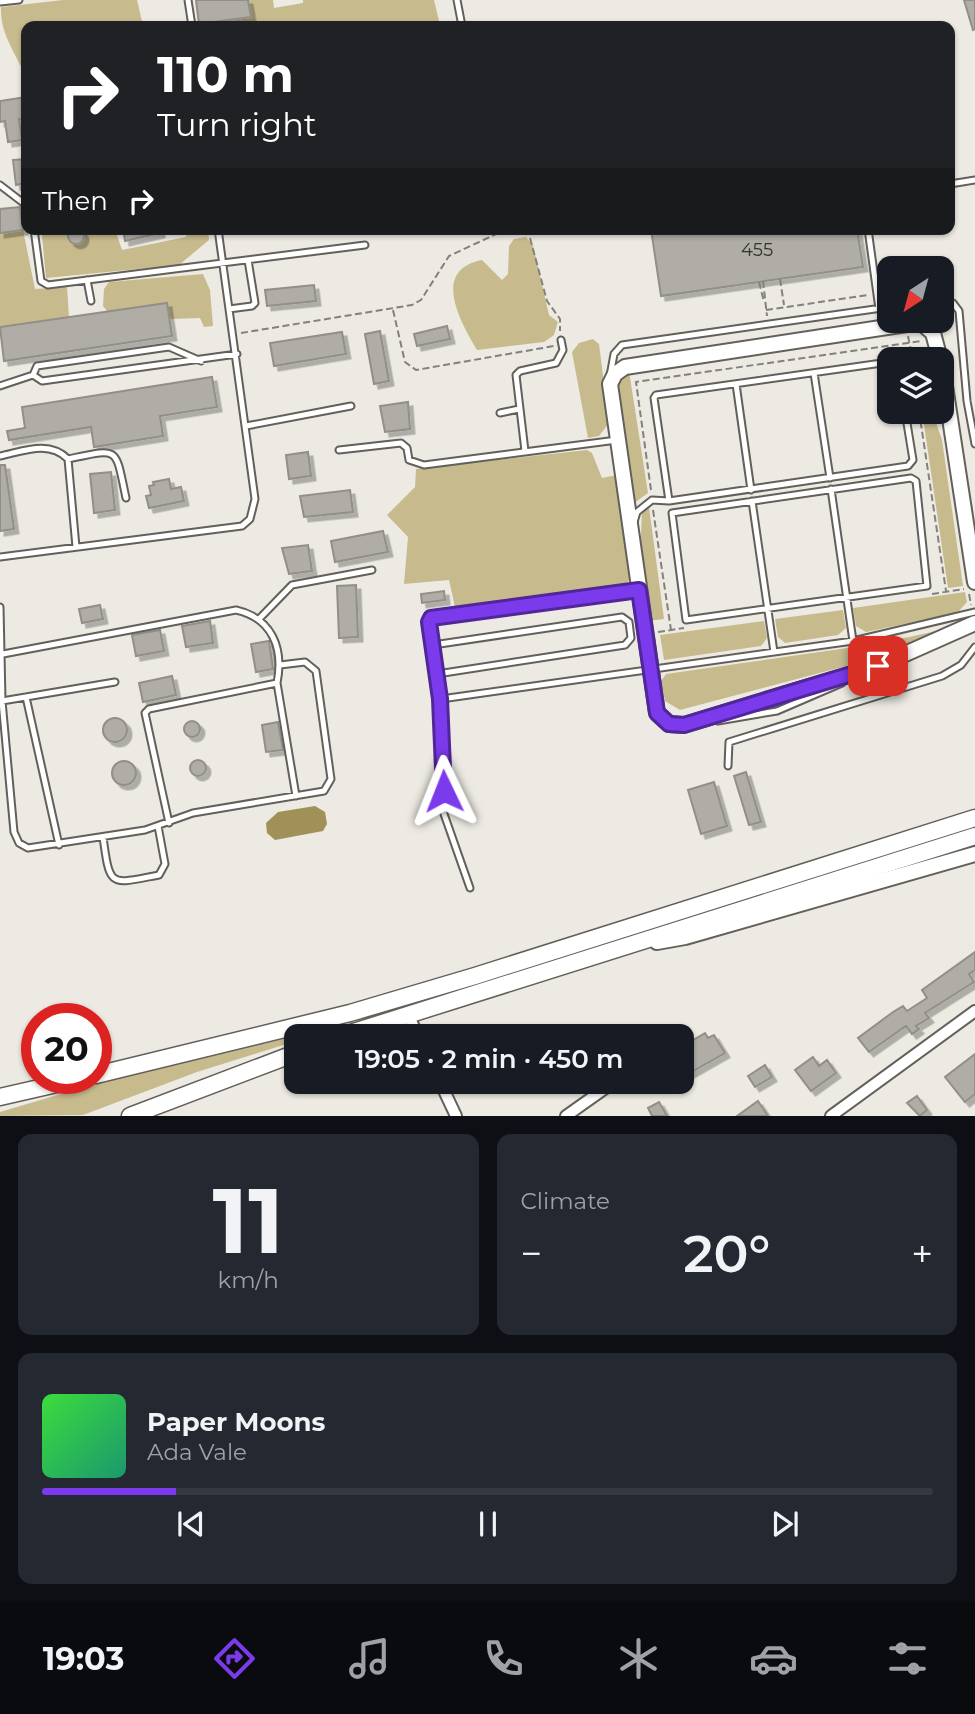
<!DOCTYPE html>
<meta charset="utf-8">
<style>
:root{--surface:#171b24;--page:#242831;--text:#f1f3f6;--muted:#9ea1a6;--line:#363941;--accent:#7c3aed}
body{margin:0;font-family:Montserrat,sans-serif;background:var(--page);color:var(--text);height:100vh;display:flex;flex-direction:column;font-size:26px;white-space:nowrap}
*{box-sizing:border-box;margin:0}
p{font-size:23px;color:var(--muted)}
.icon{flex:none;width:38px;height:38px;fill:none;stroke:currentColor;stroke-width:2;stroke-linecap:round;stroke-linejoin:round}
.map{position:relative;height:1116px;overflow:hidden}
.panel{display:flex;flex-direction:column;gap:18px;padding:18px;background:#0d0f14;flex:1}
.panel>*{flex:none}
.hud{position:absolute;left:21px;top:21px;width:934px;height:214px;border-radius:14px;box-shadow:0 2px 5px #0004;background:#202124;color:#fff;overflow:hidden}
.needle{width:46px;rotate:216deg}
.fabs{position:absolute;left:877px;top:256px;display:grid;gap:14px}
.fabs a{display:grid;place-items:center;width:77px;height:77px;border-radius:14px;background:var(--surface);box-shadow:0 2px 5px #0004;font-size:35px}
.speed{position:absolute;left:21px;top:1003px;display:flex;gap:14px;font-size:35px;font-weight:700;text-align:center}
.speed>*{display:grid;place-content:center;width:91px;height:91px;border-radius:50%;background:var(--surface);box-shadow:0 2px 5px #0004;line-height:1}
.speed .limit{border:10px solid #d22;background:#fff;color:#111}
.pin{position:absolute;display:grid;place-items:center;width:60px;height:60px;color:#fff;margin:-30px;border-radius:14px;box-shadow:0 4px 10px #0006}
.me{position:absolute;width:77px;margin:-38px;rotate:358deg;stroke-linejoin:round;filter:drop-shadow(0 0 5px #0008)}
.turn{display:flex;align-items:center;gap:24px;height:147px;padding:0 21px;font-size:32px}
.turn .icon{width:91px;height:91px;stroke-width:2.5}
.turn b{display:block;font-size:49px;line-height:60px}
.then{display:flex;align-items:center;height:66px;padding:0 21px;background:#0003;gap:14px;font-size:26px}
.big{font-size:52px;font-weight:600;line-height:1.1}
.panel .widget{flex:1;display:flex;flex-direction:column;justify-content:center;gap:10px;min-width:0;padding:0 24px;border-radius:14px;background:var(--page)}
.panel .dial{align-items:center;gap:0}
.dial b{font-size:91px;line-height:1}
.song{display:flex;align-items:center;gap:21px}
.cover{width:84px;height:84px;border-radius:10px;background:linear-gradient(135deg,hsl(120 70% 55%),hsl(160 70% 35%))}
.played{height:7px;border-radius:4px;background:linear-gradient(90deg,var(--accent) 15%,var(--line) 15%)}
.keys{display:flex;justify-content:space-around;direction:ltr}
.heat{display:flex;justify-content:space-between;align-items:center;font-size:38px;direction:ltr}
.panel .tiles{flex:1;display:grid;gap:18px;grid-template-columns:1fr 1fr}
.widget:last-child{grid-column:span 2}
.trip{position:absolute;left:284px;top:1024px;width:410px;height:70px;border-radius:14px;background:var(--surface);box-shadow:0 2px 5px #0004;font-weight:600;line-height:70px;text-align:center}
.menu{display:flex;height:112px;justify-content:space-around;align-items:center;background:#090b0e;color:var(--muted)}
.menu .icon{width:49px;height:49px}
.menu .selected{color:var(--accent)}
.menu b{font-size:32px;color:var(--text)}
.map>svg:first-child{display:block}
.green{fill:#c7bb8e}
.water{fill:#a19158}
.building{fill:#afada5;stroke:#918f87;stroke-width:2;filter:url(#shadow)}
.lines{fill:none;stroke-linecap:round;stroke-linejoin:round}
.lane-casing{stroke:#626059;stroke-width:9}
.street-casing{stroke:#626059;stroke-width:14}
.secondary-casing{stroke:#626059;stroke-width:18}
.primary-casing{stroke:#626059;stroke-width:19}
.path{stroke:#82817b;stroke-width:2;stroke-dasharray:7 3.5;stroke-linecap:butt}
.lane{stroke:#fff;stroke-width:5}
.street{stroke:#fff;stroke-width:10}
.secondary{stroke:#fff;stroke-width:14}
.primary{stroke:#fff;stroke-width:16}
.route-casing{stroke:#51269a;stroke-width:18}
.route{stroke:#7c3aed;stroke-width:12}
.labels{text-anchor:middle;stroke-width:5;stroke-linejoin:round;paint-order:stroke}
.number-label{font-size:18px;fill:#363430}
</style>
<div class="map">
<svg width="975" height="1116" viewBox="0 0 975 1116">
<defs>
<filter id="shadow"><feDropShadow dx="4.5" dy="4.5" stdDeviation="0" flood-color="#0004"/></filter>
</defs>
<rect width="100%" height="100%" fill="#eceae2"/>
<path class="green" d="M 63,0 L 137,0 L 143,26 L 26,26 L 26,79 C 17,53 0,36 1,7 Z
M 248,0 L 273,0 L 274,8 L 303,3 L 303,0 L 434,0 L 440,25 L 200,26 L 250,17 Z
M 46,229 L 115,229 L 122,250 L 186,237 L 188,229 L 208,229 L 209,240 L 179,265 L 46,278 L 42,236 Z
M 23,230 L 35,289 L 67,287 L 69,317 L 0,327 L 0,233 Z
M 526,237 L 533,245 L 549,315 L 558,322 L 554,335 L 544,342 L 477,350 C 460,321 431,270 482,260 L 502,280 L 508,274 L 509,246 L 514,239 Z
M 203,274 L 210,290 L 213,326 L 204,327 L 200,318 L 170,319 L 167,303 L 108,312 L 103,306 L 104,289 L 109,282 Z
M 593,339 L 599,344 L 609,423 L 599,436 L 588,438 L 572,352 L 579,343 Z
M 629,371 L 648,493 L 633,504 L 616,379 Z
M 922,411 L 932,411 L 942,440 L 963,586 L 948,588 Z
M 587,450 L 592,453 L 602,478 L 617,475 L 632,574 L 627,584 L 455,607 L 449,580 L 404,584 L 408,537 L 387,515 L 415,487 L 416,469 Z
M 649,507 L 664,619 L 648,621 L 640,560 L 642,510 Z
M 965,592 L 967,602 L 959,611 L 947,615 L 866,632 L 856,626 L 853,608 Z
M 843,610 L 846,628 L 838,635 L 785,643 L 778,637 L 775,619 Z
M 764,621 L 767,638 L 761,646 L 664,660 L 660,635 Z
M 936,631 L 939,635 L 895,653 L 680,710 L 665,701 L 661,681 L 666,674 L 882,643 Z
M 300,1035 L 296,1036 L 296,1041 L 197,1072 L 83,1115 L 0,1116 L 0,1112 L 108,1080 Z"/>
<path class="water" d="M 315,806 L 325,812 L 327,824 L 323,831 L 275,840 L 267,833 L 266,823 L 278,812 Z"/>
<path class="building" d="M 196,0 L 248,0 L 251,17 L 199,24 Z
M 964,0 L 975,0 L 975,29 L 973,30 Z
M 26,97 L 26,118 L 19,119 L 22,140 L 8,142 L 5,121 L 0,122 L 0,101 Z
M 26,159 L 26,183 L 16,185 L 13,160 Z
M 20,207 L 23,230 L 0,233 L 0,209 Z
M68 236a8 8 0 1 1 16 0a8 8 0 1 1-16 0Z
M 123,229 L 160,229 L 160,233 L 125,241 Z
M 651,229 L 857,229 L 863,267 L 661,296 Z
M 314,285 L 316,301 L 267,306 L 265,290 Z
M 167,303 L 172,336 L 4,361 L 0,327 Z
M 447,326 L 450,339 L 417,346 L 414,334 Z
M 380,331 L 389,381 L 374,384 L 365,334 Z
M 342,332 L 346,354 L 274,366 L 270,343 Z
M 212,377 L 217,407 L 160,416 L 163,436 L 94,447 L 91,427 L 9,440 L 7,431 L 25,428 L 22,407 Z
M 408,402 L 410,429 L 385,432 L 380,406 Z
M 308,452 L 311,476 L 289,479 L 286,455 Z
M 0,465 L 5,465 L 14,529 L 0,531 Z
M 111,472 L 115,510 L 94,513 L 90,474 Z
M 169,479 L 171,489 L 181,487 L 184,501 L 149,508 L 146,496 L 151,495 L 149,486 L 154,485 L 153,482 Z
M 350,490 L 353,512 L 304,517 L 300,496 Z
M 383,531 L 388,552 L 335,562 L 331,541 Z
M 308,545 L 312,571 L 289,574 L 282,548 Z
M 356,585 L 358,637 L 339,638 L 337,586 Z
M 444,591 L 445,600 L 422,603 L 421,594 Z
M 100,605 L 103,619 L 82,623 L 79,609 Z
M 210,621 L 213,643 L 186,647 L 182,626 Z
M 160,630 L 164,651 L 136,656 L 132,635 Z
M 269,641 L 273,669 L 256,672 L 251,644 Z
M 172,676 L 176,695 L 143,702 L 139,683 Z
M103 730a12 12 0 1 1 24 0a12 12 0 1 1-24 0Z
M184 729a8 8 0 1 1 16 0a8 8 0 1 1-16 0Z
M 278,722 L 283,750 L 266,752 L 262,725 Z
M190 768a8 8 0 1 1 16 0a8 8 0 1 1-16 0Z
M112 773a12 12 0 1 1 24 0a12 12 0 1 1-24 0Z
M 746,772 L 761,822 L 749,825 L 734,776 Z
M 714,782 L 727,826 L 701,834 L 688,790 Z
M 975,952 L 975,970 L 969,974 L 974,982 L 925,1013 L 929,1018 L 916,1026 L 919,1029 L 912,1034 L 906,1026 L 869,1052 L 858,1038 L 893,1012 L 903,1006 L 907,1011 L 927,998 L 922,990 Z
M 705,1033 L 708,1038 L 714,1035 L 725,1053 L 681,1078 L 681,1056 L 692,1049 L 688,1043 Z
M 975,1054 L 975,1094 L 965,1102 L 945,1077 Z
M 813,1057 L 819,1066 L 827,1060 L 836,1073 L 811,1091 L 795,1070 Z
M 765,1065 L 772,1077 L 755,1087 L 748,1076 Z
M 917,1096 L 927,1110 L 920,1116 L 907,1103 Z
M 758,1101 L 768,1116 L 737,1116 Z
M 659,1102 L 667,1116 L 652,1116 L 648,1108 Z"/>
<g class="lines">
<g class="lane-casing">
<path id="lane" d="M 188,0 L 192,26
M 457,0 L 462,26
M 0,2 L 19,0
M 950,184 L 975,180
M 0,185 L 26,205
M 34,229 L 41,281 L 48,285 L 365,245
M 868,229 L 879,309
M 526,230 L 527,229
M 87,280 L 91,301
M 942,300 L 953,303 L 959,311 L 967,401 L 975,444
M 229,309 L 252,306 L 255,303 L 248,260
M 912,359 L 928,359
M 814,373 L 830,478
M 33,375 L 42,381 L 237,354
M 610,376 L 614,354 L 622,345 L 889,307
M 736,384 L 751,490
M 0,386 L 33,375 L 37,366 L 169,347 L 201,361
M 500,413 L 519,409
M 246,426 L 351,406
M 339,450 L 401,443 L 407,448 L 409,460 L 424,465 L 617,440
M 525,451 L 516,375 L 520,371 L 556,363 L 563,350 L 561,340
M 0,456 C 24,451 49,440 68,459 L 76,547
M 68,459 C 120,448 115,446 126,498
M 911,478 L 916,481 L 927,586 L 686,620 L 672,513 Z
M 831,489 L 853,641
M 669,501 L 654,398 L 656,395 L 889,362
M 752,501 L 774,652
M 634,522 L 637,512 L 652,500 L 669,501 L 908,466 L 913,460 L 905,411
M 0,557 L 242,526 L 250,519 L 255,499 L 218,229
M 636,590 L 431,618 L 429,622 L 441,699 L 853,641 L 975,612
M 0,607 L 2,701 L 14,832 L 19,843 L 28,848 L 145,830 L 193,813 L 324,791 L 331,779 L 316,671 L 305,662 L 280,665
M 259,619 L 292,585 L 372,570
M 433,645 L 622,617 L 629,622 L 631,638 L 625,645 L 437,674
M 3,654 L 236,610 C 272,618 284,648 277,683 L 296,796
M 26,697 L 59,845
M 441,699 L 444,814 L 470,888
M 2,701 L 115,682
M 718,721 L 777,711 L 842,683
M 728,766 L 729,742 L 942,676 L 961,665 L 975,647
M 169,823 L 145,713 L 149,709 L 277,683
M 103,837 C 110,889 110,884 159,875 L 165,864 L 158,826"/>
</g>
<g class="street-casing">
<path id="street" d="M 408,1014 L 418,1036
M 678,1036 L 682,1034
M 440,1082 L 456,1116
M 566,1116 L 614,1082
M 831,1116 L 975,1011"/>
</g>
<g class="secondary-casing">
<path id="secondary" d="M 940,359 L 933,333 L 920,322 L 625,367 L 615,374 L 610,384 L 657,713 L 669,724 L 684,725 L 878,666 L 975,623
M 942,366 L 975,582
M 657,942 L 685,937 L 975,854"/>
</g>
<g class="primary-casing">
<path id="primary" d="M 341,1036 L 975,836
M 96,1075 L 350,1013 L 475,976 L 975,818
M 0,1097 L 83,1078
M 130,1116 L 296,1053"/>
</g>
<path class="path" d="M 530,238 L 547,301 L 560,319 L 560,331
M 780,279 L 784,305
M 763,281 L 767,316
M 759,282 L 764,302
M 393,310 L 405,362 L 416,370 L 554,346
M 766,310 L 868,295
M 241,333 L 412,305 L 421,300 L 449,256 L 507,229
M 908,336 L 911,351
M 919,411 L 946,591
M 651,490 L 636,382 L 921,341
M 653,510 L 671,630
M 932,594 L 964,589
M 969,594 L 971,605
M 658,632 L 684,628"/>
<use href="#lane" class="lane"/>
<use href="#street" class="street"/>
<use href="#secondary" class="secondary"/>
<use href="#primary" class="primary"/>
</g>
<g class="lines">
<g class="route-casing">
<path id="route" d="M 444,791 L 440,699 L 429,622 L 431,618 L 639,590 L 657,713 L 669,724 L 684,725 L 878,666"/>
</g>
<use href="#route" class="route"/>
</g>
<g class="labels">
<g class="number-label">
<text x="757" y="256">455</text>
</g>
</g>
</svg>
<div class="fabs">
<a><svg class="needle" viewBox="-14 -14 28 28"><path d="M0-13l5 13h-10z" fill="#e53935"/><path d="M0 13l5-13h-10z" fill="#9ea1a6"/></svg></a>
<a><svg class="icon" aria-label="layers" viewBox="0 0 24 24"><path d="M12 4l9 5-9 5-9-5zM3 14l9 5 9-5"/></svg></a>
</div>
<div class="speed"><div class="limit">20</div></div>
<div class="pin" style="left:878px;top:666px;background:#d93025"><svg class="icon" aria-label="arrive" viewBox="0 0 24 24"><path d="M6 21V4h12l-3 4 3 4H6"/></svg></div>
<svg class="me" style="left:444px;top:791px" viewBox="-20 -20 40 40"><path d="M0-17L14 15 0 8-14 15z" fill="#7c3aed" stroke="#fff" stroke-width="4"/></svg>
<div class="trip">19:05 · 2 min · 450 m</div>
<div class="hud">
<div class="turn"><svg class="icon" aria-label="right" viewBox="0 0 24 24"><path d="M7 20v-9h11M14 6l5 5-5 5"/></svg><div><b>110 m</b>Turn right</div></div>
<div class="then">Then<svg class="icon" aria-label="right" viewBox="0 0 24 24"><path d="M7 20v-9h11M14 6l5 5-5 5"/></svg></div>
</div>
</div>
<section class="panel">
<div class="tiles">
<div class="widget dial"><b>11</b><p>km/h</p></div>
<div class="widget"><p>Climate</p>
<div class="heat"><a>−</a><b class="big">20°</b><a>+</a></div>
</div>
<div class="widget">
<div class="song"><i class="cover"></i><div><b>Paper Moons</b><p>Ada Vale</p></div></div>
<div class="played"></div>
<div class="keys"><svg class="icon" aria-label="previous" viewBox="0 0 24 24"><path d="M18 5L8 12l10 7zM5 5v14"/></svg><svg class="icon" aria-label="pause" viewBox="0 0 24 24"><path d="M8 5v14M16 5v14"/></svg><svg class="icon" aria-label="next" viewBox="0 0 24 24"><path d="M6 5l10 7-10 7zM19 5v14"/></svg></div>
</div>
</div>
</section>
<nav class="menu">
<b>19:03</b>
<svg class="icon selected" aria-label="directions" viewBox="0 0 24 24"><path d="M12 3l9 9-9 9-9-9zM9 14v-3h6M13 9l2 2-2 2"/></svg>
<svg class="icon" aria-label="music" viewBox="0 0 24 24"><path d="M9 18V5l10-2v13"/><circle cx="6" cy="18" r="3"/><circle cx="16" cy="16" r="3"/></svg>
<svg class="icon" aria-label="phone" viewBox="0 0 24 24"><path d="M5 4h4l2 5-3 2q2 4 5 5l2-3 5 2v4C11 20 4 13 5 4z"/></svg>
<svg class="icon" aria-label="climate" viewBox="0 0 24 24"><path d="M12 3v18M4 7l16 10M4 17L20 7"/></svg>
<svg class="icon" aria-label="car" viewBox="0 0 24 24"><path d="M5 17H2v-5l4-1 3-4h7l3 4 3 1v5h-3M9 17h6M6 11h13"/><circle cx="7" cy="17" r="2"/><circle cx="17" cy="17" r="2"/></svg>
<svg class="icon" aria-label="filters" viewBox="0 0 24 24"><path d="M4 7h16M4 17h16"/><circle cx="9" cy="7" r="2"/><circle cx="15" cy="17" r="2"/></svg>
</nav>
